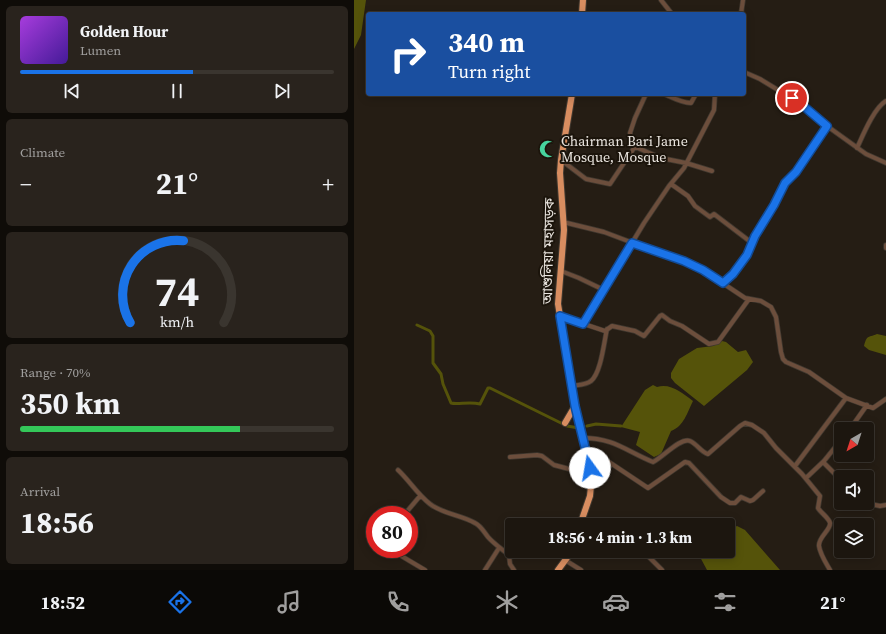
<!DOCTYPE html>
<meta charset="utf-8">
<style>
:root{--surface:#1c160f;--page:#29231d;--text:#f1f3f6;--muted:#a09f9e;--line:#3a352f;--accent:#1a73e8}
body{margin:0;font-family:"Source Serif 4","Noto Sans Bengali",serif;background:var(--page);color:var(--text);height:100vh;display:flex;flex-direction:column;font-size:15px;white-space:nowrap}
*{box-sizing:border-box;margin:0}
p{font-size:13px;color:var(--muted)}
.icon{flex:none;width:22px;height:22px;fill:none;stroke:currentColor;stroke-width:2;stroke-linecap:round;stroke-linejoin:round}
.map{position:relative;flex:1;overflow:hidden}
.drawer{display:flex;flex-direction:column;gap:6px;padding:6px;background:#0f0c08;width:354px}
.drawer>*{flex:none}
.top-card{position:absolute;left:12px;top:12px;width:380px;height:84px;border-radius:4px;box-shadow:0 2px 10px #0003,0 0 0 1px var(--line);background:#1a4fa0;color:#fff;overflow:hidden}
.needle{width:26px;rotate:219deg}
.tools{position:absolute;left:480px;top:422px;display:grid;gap:8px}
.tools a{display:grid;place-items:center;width:40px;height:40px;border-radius:4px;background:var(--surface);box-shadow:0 2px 10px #0003,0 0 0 1px var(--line);font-size:20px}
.speed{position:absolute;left:12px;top:506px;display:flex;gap:8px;font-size:20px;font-weight:700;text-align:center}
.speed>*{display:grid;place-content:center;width:52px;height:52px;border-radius:50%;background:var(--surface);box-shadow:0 2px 10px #0003,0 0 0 1px var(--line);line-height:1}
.speed .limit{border:6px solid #d22;background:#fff;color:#111}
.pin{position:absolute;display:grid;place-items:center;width:34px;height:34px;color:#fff;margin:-17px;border:2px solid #fff;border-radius:50%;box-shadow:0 1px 4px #0007}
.me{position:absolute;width:44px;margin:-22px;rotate:347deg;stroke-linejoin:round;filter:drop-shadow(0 0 3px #0008)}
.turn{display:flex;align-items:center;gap:14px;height:84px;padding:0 16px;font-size:18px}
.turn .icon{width:52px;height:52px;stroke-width:2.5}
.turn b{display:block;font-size:28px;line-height:34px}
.big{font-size:30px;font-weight:700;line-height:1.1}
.drawer .tile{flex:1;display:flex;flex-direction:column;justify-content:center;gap:6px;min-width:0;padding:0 14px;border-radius:6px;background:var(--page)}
.drawer .dial{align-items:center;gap:0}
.dial svg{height:104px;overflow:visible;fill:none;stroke:var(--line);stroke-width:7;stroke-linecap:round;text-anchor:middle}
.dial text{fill:var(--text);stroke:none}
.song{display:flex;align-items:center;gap:12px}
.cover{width:48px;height:48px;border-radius:6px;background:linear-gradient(135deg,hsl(280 70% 55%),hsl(260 70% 35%))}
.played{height:4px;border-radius:2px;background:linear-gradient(90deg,var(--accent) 55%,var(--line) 55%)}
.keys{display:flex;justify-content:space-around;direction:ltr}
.heat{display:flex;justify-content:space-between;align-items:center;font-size:22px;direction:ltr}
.charge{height:6px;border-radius:3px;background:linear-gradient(90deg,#34c759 70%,var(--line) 0)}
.trip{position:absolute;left:151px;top:518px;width:230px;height:40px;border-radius:4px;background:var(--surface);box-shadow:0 2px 10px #0003,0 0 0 1px var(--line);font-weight:700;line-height:40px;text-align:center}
.tabs{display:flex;height:64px;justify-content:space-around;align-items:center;background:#0b0906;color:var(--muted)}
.tabs .icon{width:28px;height:28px}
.tabs .selected{color:var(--accent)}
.tabs b{font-size:18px;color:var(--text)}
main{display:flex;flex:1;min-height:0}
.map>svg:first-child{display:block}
.water{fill:#55530a}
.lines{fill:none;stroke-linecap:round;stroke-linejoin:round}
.canal{stroke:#55530a;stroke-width:3}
.minor-casing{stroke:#413930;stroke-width:5.5}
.highway-casing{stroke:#413930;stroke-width:8}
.minor{stroke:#6c4e3c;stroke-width:4}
.highway{stroke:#d88d60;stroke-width:6}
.route-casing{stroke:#114b97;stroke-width:10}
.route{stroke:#1a73e8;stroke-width:7}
.labels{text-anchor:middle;stroke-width:4;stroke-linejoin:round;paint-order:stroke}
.poi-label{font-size:14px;fill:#eae5df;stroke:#1b140b;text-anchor:start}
.street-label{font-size:14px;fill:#eae5df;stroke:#1b140b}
</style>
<main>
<section class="drawer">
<div class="tile">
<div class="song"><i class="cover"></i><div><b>Golden Hour</b><p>Lumen</p></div></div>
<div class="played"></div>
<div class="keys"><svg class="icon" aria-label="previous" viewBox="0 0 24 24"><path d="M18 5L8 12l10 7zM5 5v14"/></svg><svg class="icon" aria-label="pause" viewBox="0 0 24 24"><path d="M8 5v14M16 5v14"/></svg><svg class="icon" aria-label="next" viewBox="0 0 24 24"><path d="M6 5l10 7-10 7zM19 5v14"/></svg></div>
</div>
<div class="tile"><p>Climate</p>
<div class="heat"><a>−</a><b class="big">21°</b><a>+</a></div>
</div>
<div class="tile dial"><svg viewBox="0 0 100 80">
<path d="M14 69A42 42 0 1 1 86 69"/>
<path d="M14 69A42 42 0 0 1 55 6" stroke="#1a73e8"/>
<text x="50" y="56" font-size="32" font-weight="700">74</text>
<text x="50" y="72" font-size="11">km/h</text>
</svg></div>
<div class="tile"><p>Range · 70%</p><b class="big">350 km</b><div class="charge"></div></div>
<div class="tile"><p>Arrival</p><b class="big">18:56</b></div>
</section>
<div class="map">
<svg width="532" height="570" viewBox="0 0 532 570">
<rect width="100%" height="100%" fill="#251d14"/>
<path class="water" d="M 0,0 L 12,0 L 7,35 L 0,49 Z
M 523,334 L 532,336 L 532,355 L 515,350 L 510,346 C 513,335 513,338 523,334 Z
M 368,341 L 372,342 L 384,352 L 392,350 L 399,362 L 393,370 L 350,406 L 321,383 L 317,378 L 317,373 L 325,359 L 343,348 L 359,346 Z
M 299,385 L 303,387 C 317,383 328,393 339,401 C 333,413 330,426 317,431 L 307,454 L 300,457 L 282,445 L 286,432 L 267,427 L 291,390 Z
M 383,526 L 391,530 L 426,570 L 353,570 L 346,557 L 346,551 L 374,551 L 374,530 Z"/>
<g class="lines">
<path class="canal" d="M 63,325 L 76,331 L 79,336 L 79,363 L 87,374 L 89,384 L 97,403 C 104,405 115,401 126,404 L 134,388 L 136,388 L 213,426 L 225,428
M 233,426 L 242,424 L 267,426"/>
<g class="minor-casing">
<path id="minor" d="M 307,0 L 318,14
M 387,14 L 389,0
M 390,72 L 406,79 L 447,104 L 473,126 L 512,154 L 532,163
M 310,94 C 319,98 328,103 337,103 L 342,94
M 280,148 L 284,148 L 307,158 L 332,163 L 358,171
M 503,148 C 509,135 520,108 532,101
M 207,160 L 232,179 L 256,184 L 280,148 L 276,133 L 281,118 L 292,94
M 317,184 L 334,196 L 341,206 L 356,217 L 360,214 L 398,243
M 209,222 L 250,232 L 303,252 L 330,261 L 349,270 L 391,298 L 407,301 L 417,307 L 422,317 L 427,352 L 429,359 L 432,362 L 455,372 L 492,398 L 519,408 L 532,399
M 532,245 L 532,248
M 207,271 L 225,278 L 250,290
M 369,283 L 379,274 L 393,255 L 401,236 L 420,205 L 431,183 L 442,172 L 473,126
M 206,316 L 251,331 L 258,326 L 281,331 L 290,336 L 306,316 L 308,315 L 316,321 L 328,326 L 355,344 L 364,342 L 395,299
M 229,324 L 290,223 L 315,186 L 330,168 L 360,110 L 361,94
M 218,386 C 223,385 232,385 237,381 C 247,373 250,342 253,329
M 496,429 L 513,405
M 229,438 C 260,438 272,451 299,462 C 309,457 327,437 336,441 C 343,444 347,452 354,454 L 386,426 L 391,423 L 398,425 L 410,433 L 422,448 L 448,474 L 466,496 L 464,508 C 467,513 475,518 476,523 C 477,530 464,537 465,546 C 466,554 472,563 476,570
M 156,457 L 183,455 L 188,456 L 200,465 L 238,475
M 469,462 L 487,480
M 441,466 L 492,398
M 236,468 L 255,462 L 294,488 L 331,462 L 335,463 L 367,497 L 376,503 L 381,503 L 387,497 L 396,501 L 399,500 L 409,491
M 44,470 C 55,480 63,494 76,504 C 89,514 107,515 121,523 C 127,526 130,532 134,537 C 140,544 148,549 155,555 L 156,564 L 160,570
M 452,478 L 470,461 L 487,440
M 512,503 L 526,506 L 532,505
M 50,515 L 66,496
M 228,520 L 241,525
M 43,549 L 44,554 L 71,570
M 287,551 L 294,556 L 308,570
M 211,560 L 227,570
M 131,570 L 145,548"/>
</g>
<g class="highway-casing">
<path id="highway" d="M 228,14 L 229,0
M 218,94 L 207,160 L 206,173 L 210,230 L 204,304 L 221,406 L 238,475 L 236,496 L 226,525
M 211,423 L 221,406
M 204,570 L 218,551"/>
</g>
<use href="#minor" class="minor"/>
<use href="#highway" class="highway"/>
</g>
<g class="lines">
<g class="route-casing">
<path id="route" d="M 236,468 L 221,406 L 206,316 L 229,324 L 278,243 L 330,261 L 349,270 L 369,283 L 379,274 L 393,255 L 401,236 L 420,205 L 431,183 L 442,172 L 473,126 L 447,104 L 438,98"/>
</g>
<use href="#route" class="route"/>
</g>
<defs>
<g id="mosque-bare" transform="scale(1.38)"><path d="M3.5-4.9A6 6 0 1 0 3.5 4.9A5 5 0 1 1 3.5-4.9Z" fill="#47d49e" stroke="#1b140b" stroke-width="2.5" paint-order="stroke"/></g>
</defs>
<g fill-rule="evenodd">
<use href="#mosque-bare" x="194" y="149"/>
</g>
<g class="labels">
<g class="poi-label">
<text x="207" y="146">Chairman Bari Jame<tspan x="207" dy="16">Mosque, Mosque</tspan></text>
</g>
<g class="street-label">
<text transform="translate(194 251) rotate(-89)" y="5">আশুলিয়া মহাসড়ক</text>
</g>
</g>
</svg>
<div class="tools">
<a><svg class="needle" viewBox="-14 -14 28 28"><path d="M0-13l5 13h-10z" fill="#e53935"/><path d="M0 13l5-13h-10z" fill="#a09f9e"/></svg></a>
<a><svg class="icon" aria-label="sound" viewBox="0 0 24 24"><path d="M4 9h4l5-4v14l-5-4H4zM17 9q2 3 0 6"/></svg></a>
<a><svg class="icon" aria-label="layers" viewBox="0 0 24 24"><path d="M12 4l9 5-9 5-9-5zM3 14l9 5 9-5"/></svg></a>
</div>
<div class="speed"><div class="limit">80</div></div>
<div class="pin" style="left:438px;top:98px;background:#d93025"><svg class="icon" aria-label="arrive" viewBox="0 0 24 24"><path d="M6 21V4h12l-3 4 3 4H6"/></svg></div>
<svg class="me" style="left:236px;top:468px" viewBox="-20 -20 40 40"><circle r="19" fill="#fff"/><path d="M0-13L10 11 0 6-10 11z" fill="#1a73e8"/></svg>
<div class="trip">18:56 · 4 min · 1.3 km</div>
<div class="top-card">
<div class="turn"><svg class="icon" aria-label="right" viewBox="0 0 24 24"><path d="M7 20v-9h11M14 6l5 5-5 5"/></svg><div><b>340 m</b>Turn right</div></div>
</div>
</div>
</main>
<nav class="tabs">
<b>18:52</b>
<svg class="icon selected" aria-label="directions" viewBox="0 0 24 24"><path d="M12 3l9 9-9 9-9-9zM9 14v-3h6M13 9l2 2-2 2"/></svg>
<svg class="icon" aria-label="music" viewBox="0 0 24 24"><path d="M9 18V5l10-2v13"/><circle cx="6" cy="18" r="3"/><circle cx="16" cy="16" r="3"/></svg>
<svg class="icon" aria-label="phone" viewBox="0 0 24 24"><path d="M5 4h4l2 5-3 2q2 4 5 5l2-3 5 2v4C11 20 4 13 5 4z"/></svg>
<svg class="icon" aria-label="climate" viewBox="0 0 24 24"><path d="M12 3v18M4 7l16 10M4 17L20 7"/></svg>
<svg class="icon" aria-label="car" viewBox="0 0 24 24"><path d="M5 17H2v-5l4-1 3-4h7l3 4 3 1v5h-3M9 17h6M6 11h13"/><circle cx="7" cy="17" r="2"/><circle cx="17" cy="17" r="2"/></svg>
<svg class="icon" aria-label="filters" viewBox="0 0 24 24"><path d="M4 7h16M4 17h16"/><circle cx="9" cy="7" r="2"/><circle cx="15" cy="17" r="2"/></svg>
<b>21°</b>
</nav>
